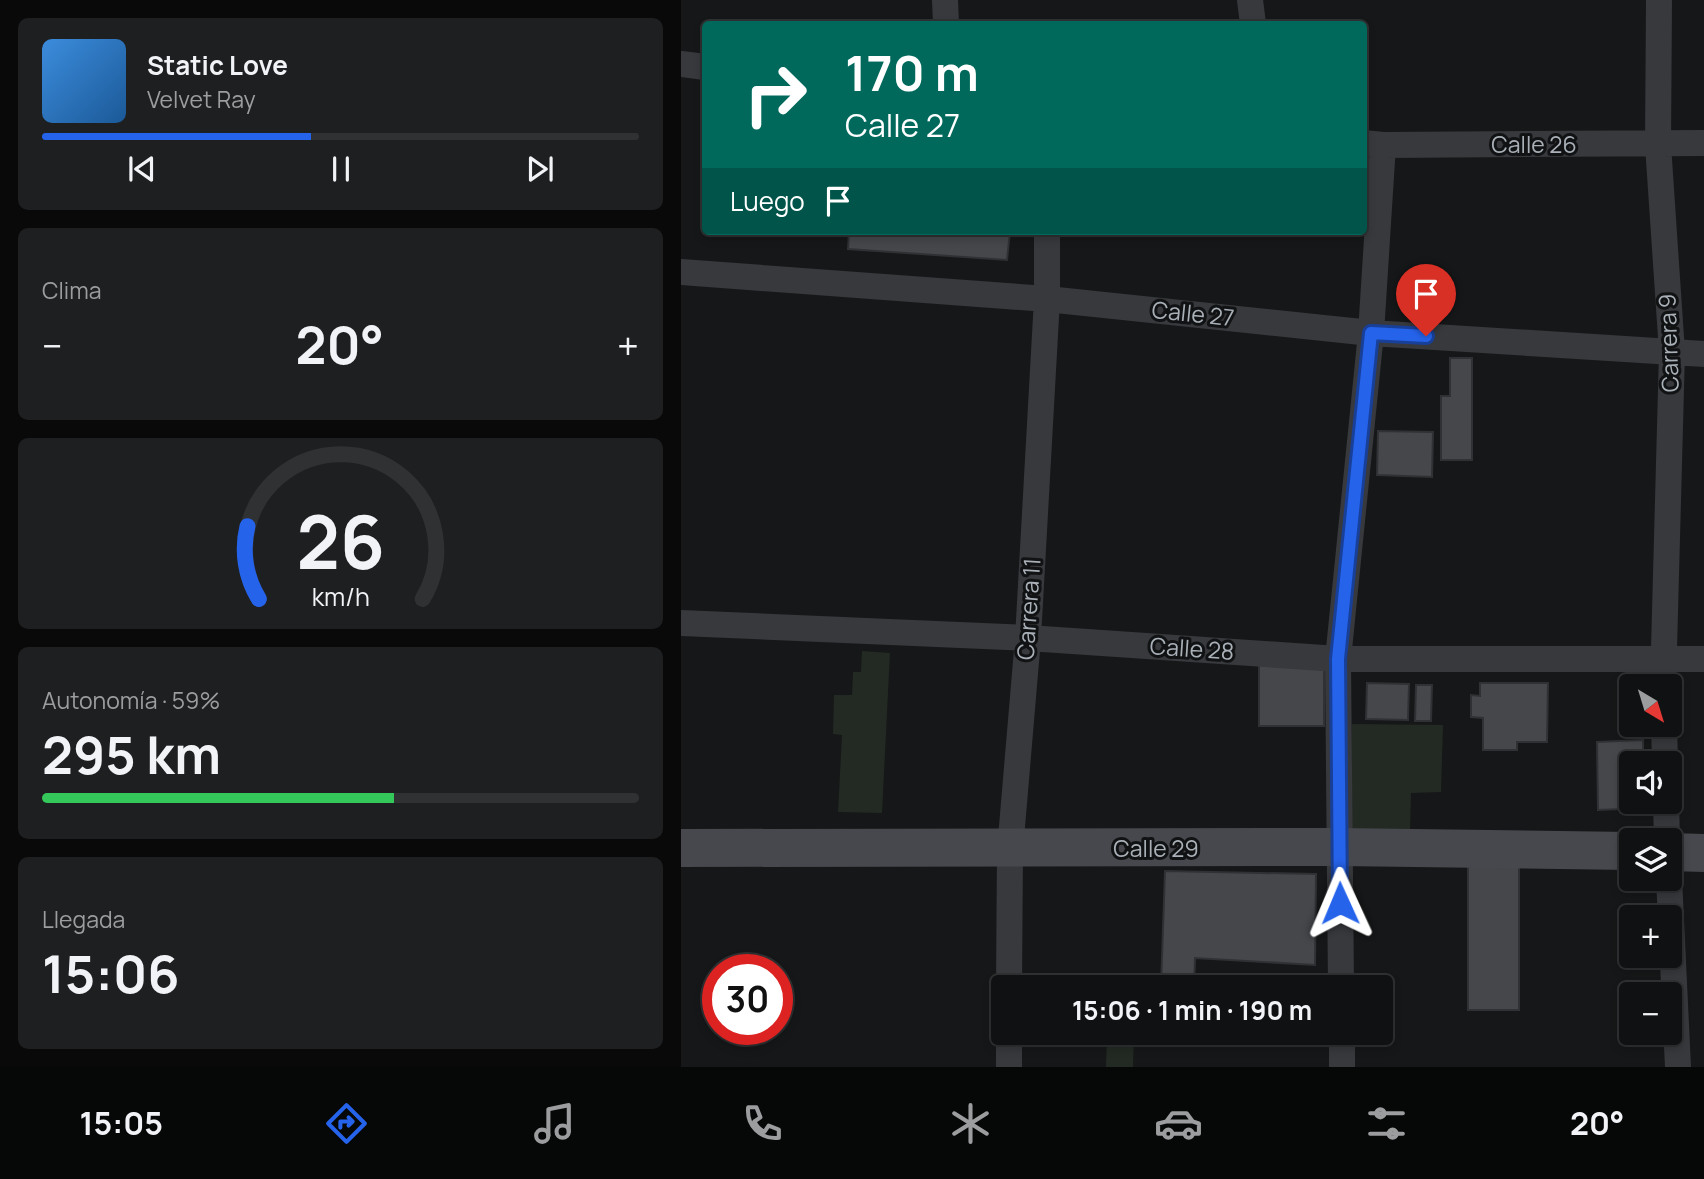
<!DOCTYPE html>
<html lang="es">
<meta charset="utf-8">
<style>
:root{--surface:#101112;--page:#1e1f20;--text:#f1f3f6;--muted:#9c9d9f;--line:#303132;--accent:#2563eb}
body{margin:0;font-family:Manrope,sans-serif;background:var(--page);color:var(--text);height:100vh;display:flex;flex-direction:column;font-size:26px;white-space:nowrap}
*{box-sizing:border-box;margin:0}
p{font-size:23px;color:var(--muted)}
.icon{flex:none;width:38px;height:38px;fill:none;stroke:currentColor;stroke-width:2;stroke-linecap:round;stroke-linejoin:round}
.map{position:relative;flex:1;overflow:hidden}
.drawer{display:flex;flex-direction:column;gap:18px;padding:18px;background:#09090a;width:681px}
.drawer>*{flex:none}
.banner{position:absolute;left:21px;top:21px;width:665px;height:214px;border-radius:7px;box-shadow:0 4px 10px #0003,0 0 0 2px var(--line);background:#00695c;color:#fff;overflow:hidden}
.needle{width:46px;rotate:142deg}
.buttons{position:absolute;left:938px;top:674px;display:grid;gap:14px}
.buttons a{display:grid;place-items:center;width:63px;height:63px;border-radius:7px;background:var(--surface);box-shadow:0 4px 10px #0003,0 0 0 2px var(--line);font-size:35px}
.speed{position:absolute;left:21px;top:954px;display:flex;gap:14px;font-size:35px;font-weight:700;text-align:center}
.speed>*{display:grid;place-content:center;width:91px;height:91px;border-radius:50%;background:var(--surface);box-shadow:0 4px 10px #0003,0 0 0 2px var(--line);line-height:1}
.speed .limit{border:10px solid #d22;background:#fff;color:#111}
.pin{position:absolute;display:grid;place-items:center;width:60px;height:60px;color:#fff;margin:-72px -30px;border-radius:50% 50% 50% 0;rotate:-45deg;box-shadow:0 0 7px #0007}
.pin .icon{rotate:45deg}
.me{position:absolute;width:77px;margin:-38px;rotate:359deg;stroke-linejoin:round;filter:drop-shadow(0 0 5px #0008)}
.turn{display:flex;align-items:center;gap:24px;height:147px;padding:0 28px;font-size:32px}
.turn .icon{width:91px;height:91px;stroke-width:2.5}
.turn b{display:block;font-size:49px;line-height:60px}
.then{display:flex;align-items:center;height:66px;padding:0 28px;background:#0003;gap:14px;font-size:26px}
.big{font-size:52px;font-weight:700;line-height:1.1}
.drawer .widget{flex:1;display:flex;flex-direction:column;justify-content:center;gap:10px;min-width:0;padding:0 24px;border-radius:10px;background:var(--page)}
.drawer .dial{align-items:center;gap:0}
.dial svg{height:182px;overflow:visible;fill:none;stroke:var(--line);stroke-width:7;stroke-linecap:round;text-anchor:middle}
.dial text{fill:var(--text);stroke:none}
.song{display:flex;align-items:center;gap:21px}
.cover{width:84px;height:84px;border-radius:10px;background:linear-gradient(135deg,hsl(210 70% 55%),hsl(210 70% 35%))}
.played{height:7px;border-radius:4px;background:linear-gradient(90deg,var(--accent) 45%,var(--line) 45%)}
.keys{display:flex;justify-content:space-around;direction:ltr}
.heat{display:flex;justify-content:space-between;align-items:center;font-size:38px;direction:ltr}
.charge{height:10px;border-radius:5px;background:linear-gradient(90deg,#34c759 59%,var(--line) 0)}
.trip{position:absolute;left:310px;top:975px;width:402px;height:70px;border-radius:7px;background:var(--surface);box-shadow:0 4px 10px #0003,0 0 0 2px var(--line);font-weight:700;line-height:70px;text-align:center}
.tabs{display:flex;height:112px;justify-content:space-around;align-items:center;background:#060707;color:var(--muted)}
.tabs .icon{width:49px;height:49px}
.tabs .selected{color:var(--accent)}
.tabs b{font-size:32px;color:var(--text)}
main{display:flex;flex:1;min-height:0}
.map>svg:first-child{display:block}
.green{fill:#232a23}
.building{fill:#45474b;stroke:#303134;stroke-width:2}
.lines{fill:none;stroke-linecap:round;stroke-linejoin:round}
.street{stroke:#38393d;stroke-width:26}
.secondary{stroke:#46484d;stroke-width:38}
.route-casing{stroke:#184099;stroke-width:18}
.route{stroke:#2563eb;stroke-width:12}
.labels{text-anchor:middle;stroke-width:6;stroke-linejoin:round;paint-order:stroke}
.street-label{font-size:23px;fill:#a9b0b7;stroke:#111213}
</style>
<main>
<section class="drawer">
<div class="widget">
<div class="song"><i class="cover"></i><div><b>Static Love</b><p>Velvet Ray</p></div></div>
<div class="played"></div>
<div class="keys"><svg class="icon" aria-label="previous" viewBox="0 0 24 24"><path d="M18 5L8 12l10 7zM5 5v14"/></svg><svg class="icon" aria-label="pause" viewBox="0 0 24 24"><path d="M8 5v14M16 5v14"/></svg><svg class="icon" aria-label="next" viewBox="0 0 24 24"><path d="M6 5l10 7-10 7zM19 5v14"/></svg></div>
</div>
<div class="widget"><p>Clima</p>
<div class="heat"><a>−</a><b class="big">20°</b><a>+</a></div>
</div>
<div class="widget dial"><svg viewBox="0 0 100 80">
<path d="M14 69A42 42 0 1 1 86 69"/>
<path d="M14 69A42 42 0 0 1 9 37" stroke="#2563eb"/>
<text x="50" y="56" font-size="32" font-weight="700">26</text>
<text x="50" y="72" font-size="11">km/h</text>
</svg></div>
<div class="widget"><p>Autonomía · 59%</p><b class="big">295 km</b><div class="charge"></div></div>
<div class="widget"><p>Llegada</p><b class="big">15:06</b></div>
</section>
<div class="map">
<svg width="1024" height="1067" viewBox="0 0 1024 1067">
<rect width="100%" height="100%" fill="#161718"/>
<path class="green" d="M 181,651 L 209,653 L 201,813 L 157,812 L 161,735 L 152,734 L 153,695 L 171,695 L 172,672 L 180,672 Z
M 671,724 L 762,725 L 760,792 L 730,793 L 729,831 L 669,831 Z
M 426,1033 L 453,1033 L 452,1067 L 425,1067 Z"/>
<path class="building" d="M 168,231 L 329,231 L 326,260 L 167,249 Z
M 769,358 L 791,358 L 791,460 L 760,460 L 760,396 L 769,396 Z
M 697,431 L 752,432 L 751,477 L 696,475 Z
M 643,660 L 643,726 L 578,726 L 578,661 Z
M 686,683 L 728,684 L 727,720 L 685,719 Z
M 799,683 L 867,683 L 866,742 L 836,742 L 836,750 L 802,750 L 802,718 L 790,717 L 790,695 L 799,696 Z
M 735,685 L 751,685 L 750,721 L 734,721 Z
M 962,740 L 962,763 L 950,763 L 950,802 L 963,802 L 963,808 L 917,810 L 916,742 Z
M 787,857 L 838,857 L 838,1010 L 787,1010 Z
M 484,871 L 635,874 L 634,965 L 514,958 L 513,987 L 480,987 Z"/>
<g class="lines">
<path class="street" d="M 264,0 L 265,24
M 569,0 L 572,24
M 978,0 L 977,145 L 991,352 L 982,686
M 0,64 L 24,67
M 682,143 L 702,145 L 1024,143
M 0,272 L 366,299 L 690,333 L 1024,354
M 0,623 L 347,638 L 657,659 L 1024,659
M 983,724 L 984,763
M 985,802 L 986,840
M 988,878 L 997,1067
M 328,987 L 329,850 L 347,638 L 366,299 L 366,231
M 660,987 L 657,659 L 690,333 L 702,145
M 661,1032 L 661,1067
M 328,1067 L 328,1032"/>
<path class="secondary" d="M 0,848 L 658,847 L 950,851
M 989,852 L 1024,853"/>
</g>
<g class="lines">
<g class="route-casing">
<path id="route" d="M 659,903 L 657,659 L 690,333 L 745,336"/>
</g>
<use href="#route" class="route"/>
</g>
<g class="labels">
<g class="street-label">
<text x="853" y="153">Calle 26</text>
<text transform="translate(512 314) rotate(6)" y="8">Calle 27</text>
<text transform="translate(988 343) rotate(-92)" y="8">Carrera 9</text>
<text transform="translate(348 609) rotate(-86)" y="8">Carrera 11</text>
<text transform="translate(511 649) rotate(4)" y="8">Calle 28</text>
<text x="475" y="857">Calle 29</text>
</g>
</g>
</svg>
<div class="buttons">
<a><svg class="needle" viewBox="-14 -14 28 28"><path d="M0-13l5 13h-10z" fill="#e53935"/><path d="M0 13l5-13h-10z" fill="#9c9d9f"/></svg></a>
<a><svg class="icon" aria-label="sound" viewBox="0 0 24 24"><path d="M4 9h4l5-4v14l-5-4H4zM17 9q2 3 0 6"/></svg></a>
<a><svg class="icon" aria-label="layers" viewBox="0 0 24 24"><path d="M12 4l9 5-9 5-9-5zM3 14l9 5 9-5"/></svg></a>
<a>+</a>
<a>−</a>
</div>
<div class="speed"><div class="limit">30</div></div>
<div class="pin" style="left:745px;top:336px;background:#d93025"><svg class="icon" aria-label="arrive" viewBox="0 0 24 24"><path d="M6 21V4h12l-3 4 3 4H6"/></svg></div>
<svg class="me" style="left:659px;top:903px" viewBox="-20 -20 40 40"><path d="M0-17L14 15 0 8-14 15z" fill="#2563eb" stroke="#fff" stroke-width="4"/></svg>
<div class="trip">15:06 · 1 min · 190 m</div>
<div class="banner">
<div class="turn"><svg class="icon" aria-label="right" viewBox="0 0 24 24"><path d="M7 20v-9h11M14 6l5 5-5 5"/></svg><div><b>170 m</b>Calle 27</div></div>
<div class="then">Luego<svg class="icon" aria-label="arrive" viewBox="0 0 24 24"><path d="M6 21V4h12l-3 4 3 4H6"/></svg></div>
</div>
</div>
</main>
<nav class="tabs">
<b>15:05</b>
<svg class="icon selected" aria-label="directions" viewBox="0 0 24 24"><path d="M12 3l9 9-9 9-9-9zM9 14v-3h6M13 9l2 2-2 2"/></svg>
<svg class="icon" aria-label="music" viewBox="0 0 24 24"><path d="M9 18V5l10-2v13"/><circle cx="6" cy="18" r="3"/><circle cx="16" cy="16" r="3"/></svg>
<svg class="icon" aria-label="phone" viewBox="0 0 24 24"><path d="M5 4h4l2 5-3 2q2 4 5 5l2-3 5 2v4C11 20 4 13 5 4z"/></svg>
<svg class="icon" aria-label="climate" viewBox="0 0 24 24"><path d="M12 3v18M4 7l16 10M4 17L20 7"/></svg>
<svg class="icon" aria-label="car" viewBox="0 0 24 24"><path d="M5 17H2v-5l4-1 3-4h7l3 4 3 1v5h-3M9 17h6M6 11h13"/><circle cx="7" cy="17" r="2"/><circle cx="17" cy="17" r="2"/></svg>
<svg class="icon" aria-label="filters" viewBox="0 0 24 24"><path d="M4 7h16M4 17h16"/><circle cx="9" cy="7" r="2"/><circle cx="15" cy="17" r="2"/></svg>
<b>20°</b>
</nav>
